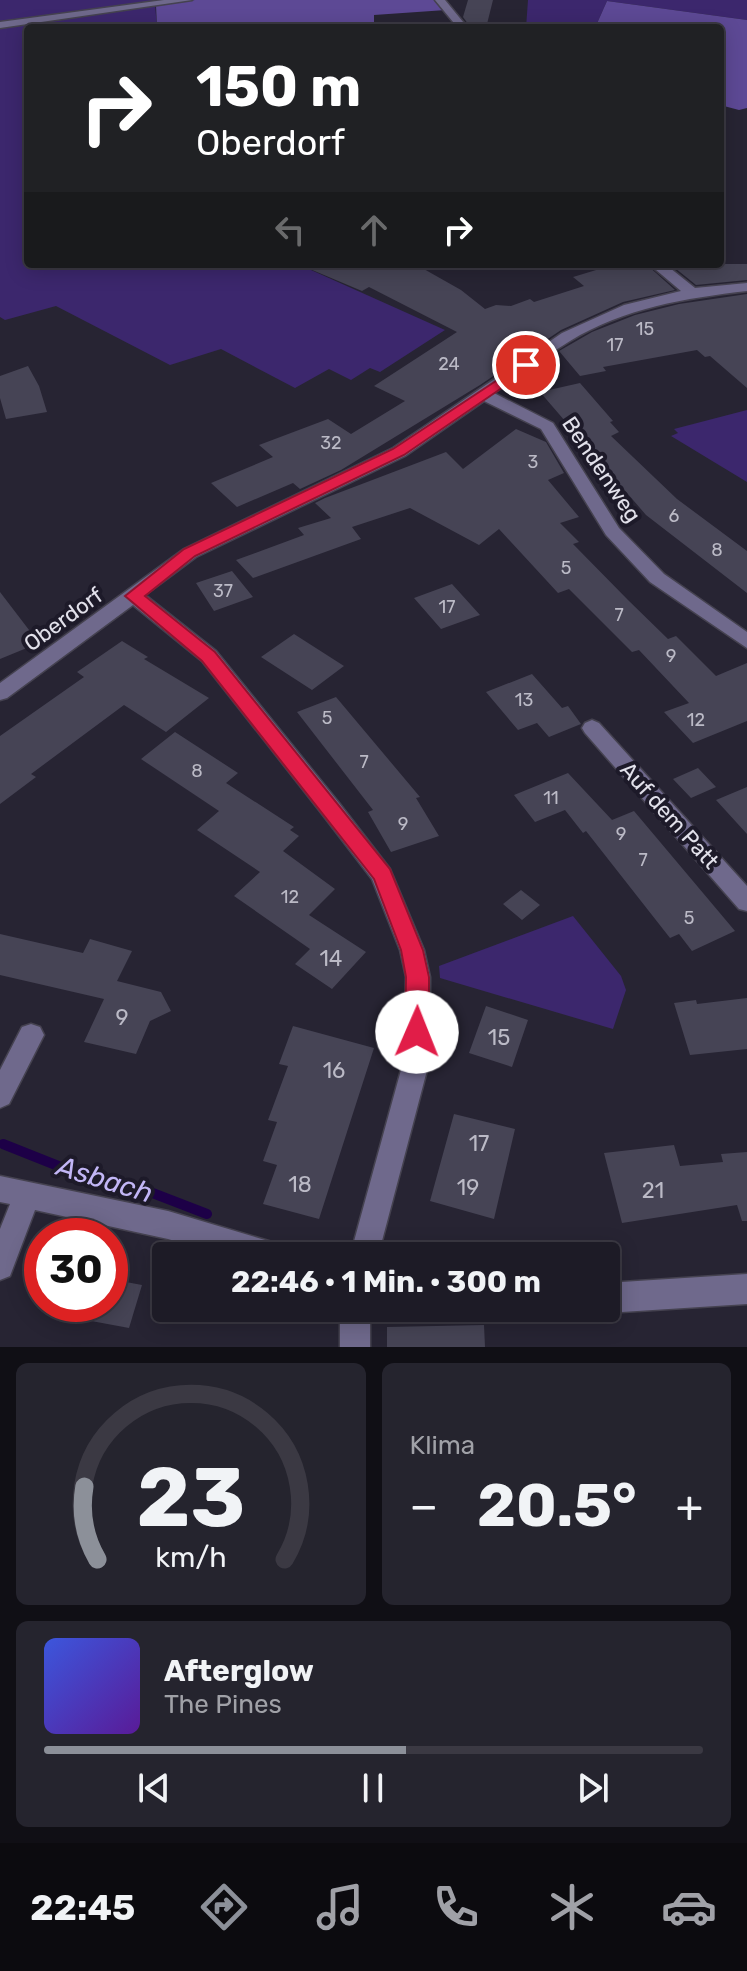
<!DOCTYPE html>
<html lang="de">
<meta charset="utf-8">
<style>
:root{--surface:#1d1b26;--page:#25242e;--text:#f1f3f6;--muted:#a0a1a7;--line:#3b3943;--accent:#8c9099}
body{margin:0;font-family:Rubik,sans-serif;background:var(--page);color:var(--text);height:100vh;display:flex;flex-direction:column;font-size:30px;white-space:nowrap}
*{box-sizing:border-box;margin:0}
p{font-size:26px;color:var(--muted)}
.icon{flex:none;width:44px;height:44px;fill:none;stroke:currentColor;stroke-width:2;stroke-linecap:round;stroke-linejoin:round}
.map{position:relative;height:1347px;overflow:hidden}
.drawer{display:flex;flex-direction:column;gap:16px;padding:16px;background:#100f15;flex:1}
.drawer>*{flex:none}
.banner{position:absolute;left:24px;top:24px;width:700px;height:244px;border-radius:8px;box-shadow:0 4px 20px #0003,0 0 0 2px var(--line);background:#202124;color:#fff;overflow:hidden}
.speed{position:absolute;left:24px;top:1218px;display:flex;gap:16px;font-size:40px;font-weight:700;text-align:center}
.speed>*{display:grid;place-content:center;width:104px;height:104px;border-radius:50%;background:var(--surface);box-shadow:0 4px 20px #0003,0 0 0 2px var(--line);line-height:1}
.speed .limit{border:12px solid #d22;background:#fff;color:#111}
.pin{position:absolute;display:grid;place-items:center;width:68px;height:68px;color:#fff;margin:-34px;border:4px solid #fff;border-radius:50%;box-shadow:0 2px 8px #0007}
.me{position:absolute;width:88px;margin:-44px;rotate:1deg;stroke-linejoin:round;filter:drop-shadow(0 0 6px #0008)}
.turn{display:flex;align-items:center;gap:28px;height:168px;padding:0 40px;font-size:36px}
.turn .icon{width:104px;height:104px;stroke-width:2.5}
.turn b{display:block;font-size:56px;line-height:68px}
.lanes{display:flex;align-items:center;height:76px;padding:0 40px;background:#0003;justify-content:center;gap:40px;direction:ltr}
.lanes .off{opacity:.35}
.big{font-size:60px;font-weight:700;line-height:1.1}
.drawer .widget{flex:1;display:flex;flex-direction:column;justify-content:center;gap:12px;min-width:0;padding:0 28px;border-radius:12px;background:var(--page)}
.drawer .dial{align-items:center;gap:0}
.dial svg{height:208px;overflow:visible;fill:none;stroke:var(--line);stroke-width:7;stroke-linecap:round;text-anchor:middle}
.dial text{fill:var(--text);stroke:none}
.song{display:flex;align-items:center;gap:24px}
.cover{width:96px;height:96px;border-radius:12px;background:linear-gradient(135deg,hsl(230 70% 55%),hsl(270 70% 35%))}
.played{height:8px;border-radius:4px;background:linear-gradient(90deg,var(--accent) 55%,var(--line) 55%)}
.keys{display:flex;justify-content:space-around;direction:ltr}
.heat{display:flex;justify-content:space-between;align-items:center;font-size:44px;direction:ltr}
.drawer .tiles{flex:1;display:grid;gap:16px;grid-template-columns:1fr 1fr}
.widget:last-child{grid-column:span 2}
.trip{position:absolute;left:152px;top:1242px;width:468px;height:80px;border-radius:8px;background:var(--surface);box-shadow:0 4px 20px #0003,0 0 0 2px var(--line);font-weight:700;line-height:80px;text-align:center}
.menu{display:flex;height:128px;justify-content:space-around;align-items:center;background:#0c0b0f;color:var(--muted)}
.menu .icon{width:56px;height:56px}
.menu .current{color:var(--accent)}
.menu b{font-size:36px;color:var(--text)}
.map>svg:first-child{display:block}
.green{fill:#3c276d}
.forest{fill:#5d4995}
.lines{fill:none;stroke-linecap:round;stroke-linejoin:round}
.stream{stroke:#1d0047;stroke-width:10}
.building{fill:#464455}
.minor-casing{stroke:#454250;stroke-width:3}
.minor{fill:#6f698c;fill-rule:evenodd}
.route{fill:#e11d48;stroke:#92132f;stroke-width:2}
.labels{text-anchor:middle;stroke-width:8;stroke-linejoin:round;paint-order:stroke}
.number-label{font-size:18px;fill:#bbbac6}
.street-label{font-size:22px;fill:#e2e1eb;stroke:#1d1a29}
.near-number-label{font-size:22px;fill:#bbbac6}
.near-water-label{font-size:28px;font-style:italic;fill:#c2b6f6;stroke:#1d1a29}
</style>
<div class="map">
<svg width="747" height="1347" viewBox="0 0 747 1347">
<rect width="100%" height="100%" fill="#272433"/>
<path class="green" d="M 0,0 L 176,0 L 155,4 L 157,28 L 28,28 L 28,174 L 25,180 L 28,180 L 28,264 L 319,264 L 311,270 L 445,330 L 380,372 L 370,368 L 351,380 L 329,369 L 295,388 L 221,349 L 170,365 L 56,306 L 5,320 L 0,317 Z
M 528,0 L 747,0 L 747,20 L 607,1 L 595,28 L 526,28 Z
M 747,410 L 747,482 L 671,436 L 678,433 L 674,429 Z
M 573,916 L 621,976 L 626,990 L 613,1029 L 440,978 L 439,966 Z"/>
<path class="forest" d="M 195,0 L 438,0 L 446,10 L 374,15 L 374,28 L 157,28 L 156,5 Z
M 607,1 L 747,20 L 747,108 L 739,110 L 720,105 L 720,28 L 595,28 Z"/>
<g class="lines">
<path class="stream" d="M 3,1144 L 96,1181 L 150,1192 L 207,1214"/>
</g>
<path class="building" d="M 468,0 L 493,0 L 486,28 L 471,28 L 463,17 Z
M 298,264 L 415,264 L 461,290 L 485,309 L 496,305 L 511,306 L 530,299 L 534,302 L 584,286 L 573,277 L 616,264 L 646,264 L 675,290 L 623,302 L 561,330 L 480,385 L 341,470 L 300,489 L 293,483 L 237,507 L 211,483 L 273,457 L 259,445 L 328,419 L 351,434 L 405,401 L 374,386 L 457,332 L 369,287 L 362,291 Z
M 670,264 L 747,264 L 747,280 L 696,285 Z
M 747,294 L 747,388 L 710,356 L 705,357 L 697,350 L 603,367 L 606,371 L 580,376 L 559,351 L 592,332 L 635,315 L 679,304 Z
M 28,366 L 39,386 L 47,412 L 6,419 L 0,398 L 0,376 Z
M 580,383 L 613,421 L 610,422 L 619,432 L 611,436 L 677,499 L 747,551 L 747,593 L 646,515 L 540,392 Z
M 516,429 L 546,442 L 564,473 L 548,480 L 579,517 L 560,523 L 579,542 L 573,544 L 628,600 L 668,639 L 676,636 L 716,676 L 747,663 L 747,721 L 693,743 L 664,712 L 689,703 L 639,650 L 632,652 L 569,589 L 558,593 L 499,529 L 479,545 L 410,508 L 352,527 L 361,539 L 253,578 L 236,560 L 304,535 L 298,528 L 331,518 L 315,503 L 325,498 L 446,452 L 463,469 Z
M 232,571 L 253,597 L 214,611 L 196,583 Z
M 452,584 L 480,615 L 441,629 L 414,598 Z
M 0,592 L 39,643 L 0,659 Z
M 294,634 L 344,666 L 312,690 L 261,657 Z
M 122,641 L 148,657 L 144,659 L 209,698 L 166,732 L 124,705 L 31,774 L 36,777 L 0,804 L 0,736 L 84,677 L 77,672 Z
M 532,674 L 562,708 L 568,706 L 581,724 L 549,737 L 537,723 L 518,730 L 486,692 Z
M 336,697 L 420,797 L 416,798 L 439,836 L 391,852 L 368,812 L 373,810 L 297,712 Z
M 175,732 L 238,773 L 226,783 L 294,827 L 290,830 L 299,836 L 283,851 L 335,889 L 309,915 L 366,952 L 332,989 L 295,964 L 310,949 L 234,896 L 260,872 L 197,830 L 219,811 L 141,759 Z
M 698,768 L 716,787 L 691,798 L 673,779 Z
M 568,773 L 612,820 L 634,811 L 735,931 L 692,951 L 679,934 L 670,938 L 586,831 L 583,833 L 565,810 L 535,822 L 514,795 Z
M 747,787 L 747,834 L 716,800 Z
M 521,890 L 540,905 L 522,920 L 503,904 Z
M 0,934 L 83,953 L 90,939 L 132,951 L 117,981 L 161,992 L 171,1011 L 150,1021 L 136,1054 L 84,1042 L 104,999 L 0,975 Z
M 747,998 L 747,1049 L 690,1055 L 674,1003 L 696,1000 L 697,1004 Z
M 486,1006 L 528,1020 L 512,1067 L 469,1053 Z
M 293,1026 L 374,1048 L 319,1219 L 263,1204 L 277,1165 L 263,1161 L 277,1122 L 268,1120 L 288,1066 L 279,1064 Z
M 454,1114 L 515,1129 L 494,1219 L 430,1201 Z
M 674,1145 L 680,1166 L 723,1162 L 721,1154 L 747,1152 L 747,1221 L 742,1221 L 737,1205 L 622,1223 L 604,1153 Z
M 110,1279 L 142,1285 L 129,1328 L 59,1315 L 60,1304 L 110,1304 Z
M 484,1325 L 485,1347 L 387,1347 L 387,1327 Z"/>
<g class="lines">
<g class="minor-casing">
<path id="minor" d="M 164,0 L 192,0 L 0,28 L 0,22 Z
M 435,0 L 445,0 L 468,28 L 458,28 Z
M 649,264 L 665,264 L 695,288 L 747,283 L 747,291 C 686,298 624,308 570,341 C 544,357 519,376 494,393 L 553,423 L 619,528 L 664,574 L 747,632 L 747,648 L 650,582 L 606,535 L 541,429 L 484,401 L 405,456 L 196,557 L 145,595 L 216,651 L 339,803 L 390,869 L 424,950 L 430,977 L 430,1059 L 378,1256 L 350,1256 L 404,1059 L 406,977 L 400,950 L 372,879 L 323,815 L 202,661 L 133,605 L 7,698 L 0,700 L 0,683 L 184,549 L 393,448 L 562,333 L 624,305 L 681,291 Z
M 592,720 L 599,723 L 747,886 L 747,911 L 739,909 L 585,733 L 582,728 L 585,723 Z
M 31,1024 L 40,1027 L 44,1035 L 9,1104 L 0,1108 L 0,1070 L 22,1027 Z
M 0,1176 L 168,1211 L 272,1242 L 282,1246 L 286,1256 L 225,1256 L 168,1239 L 35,1210 L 10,1276 L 0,1280 L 0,1229 L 10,1204 L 0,1202 Z
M 747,1274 L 747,1304 L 606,1313 L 596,1308 L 606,1308 L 606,1283 Z
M 340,1308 L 370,1308 L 370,1347 L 340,1347 Z"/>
</g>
<use href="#minor" class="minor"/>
</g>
<path class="route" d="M 526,361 L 531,362 L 531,368 L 404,455 L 195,556 L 145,596 L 215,652 L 390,869 L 423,950 L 429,977 L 429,1032 L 425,1039 L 417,1042 L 409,1039 L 405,1032 L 406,977 L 401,950 L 374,879 L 202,661 L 125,596 L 184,549 L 393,449 Z"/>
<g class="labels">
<g class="number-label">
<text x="645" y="335">15</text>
<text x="615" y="351">17</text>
<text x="449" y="370">24</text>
<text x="331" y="449">32</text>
<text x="533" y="468">3</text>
<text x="674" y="522">6</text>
<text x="717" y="556">8</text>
<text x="566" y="574">5</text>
<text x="223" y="597">37</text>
<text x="447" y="613">17</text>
<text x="619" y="621">7</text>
<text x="671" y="662">9</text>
<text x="524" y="706">13</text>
<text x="327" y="724">5</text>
<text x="696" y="726">12</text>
<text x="364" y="768">7</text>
<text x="197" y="777">8</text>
<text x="551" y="804">11</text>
<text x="403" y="830">9</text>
<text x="621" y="840">9</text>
<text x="643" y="866">7</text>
<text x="290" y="903">12</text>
<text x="689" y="924">5</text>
</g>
<g class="street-label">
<text transform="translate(602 469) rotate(56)" y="8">Bendenweg</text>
<text transform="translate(63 619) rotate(-36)" y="8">Oberdorf</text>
<text transform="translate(670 815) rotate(48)" y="8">Auf dem Patt</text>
</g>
<g class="near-number-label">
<text x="331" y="966">14</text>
<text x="122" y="1025">9</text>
<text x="499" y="1045">15</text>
<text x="334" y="1078">16</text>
<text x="479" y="1151">17</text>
<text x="300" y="1192">18</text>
<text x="468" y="1195">19</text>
<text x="653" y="1198">21</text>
</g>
<g class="near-water-label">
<text transform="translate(105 1179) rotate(17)" y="10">Asbach</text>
</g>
</g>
</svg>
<div class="speed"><div class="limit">30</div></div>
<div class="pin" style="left:526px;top:365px;background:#d93025"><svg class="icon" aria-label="arrive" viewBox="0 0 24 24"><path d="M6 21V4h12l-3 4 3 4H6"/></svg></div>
<svg class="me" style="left:417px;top:1032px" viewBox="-20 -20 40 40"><circle r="19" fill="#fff"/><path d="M0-13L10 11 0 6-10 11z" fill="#e11d48"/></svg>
<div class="trip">22:46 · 1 Min. · 300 m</div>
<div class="banner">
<div class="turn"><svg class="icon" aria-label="right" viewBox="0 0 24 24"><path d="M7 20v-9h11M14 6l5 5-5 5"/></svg><div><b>150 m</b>Oberdorf</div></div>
<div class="lanes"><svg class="icon off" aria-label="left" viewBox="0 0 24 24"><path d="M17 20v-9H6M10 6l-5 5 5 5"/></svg><svg class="icon off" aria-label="ahead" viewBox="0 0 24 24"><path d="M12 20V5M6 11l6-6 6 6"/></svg><svg class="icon" aria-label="right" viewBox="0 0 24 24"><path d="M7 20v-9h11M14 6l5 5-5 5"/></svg></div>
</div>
</div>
<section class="drawer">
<div class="tiles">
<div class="widget dial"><svg viewBox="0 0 100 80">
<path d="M14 69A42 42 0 1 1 86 69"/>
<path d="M14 69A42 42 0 0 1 9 41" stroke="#8c9099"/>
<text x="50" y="56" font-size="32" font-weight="700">23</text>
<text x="50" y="72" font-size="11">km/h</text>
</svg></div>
<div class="widget"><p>Klima</p>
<div class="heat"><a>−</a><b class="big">20.5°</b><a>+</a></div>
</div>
<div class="widget">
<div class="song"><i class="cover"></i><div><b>Afterglow</b><p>The Pines</p></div></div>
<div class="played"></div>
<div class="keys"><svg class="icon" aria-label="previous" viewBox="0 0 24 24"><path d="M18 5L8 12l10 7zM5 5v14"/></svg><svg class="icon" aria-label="pause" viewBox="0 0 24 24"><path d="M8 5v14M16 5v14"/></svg><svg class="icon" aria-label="next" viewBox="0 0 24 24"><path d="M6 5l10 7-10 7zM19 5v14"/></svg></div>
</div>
</div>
</section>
<nav class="menu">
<b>22:45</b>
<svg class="icon current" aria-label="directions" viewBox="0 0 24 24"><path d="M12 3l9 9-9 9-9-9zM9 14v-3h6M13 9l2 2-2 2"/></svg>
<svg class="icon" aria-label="music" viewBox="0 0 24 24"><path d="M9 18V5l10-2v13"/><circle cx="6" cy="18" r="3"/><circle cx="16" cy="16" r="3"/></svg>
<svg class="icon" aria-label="phone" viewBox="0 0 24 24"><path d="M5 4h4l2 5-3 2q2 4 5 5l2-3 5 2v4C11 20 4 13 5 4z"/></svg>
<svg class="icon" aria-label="climate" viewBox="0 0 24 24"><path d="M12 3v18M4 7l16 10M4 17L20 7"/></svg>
<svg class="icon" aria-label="car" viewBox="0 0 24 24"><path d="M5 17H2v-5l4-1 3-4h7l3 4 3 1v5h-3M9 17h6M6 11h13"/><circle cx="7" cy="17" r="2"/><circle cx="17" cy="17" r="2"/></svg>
</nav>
